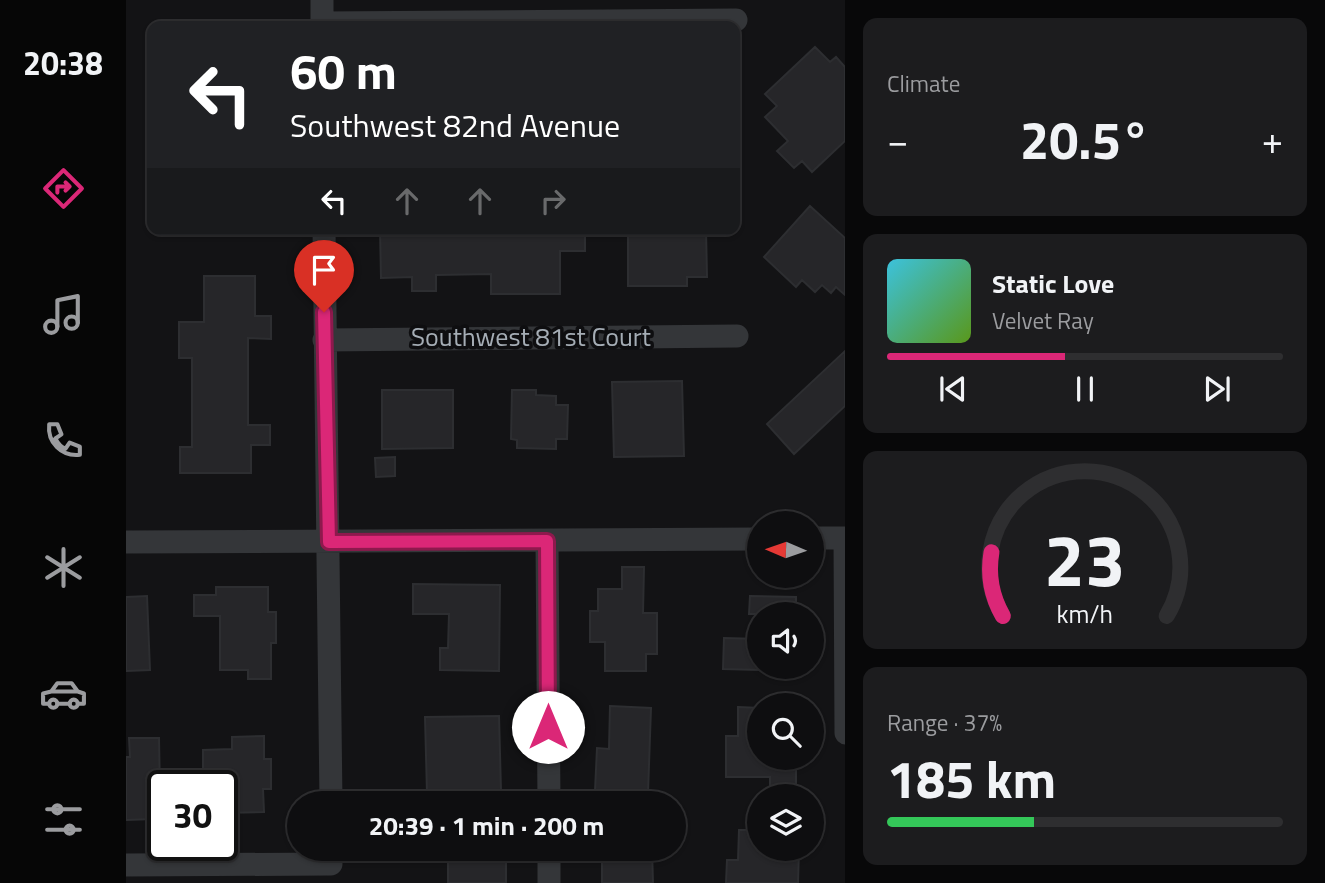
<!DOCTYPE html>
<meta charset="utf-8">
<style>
:root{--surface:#0e0e10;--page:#1c1c1e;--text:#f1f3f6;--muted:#9b9c9f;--line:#2e2e30;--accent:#db2777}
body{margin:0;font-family:"Titillium Web",sans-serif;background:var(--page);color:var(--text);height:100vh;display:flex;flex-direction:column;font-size:26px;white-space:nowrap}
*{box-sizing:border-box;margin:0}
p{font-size:23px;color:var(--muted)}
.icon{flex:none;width:38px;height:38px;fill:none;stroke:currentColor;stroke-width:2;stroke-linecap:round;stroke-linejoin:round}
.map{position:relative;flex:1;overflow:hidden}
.drawer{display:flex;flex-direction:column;gap:18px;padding:18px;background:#080809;width:480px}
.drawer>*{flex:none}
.hud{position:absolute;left:21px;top:21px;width:593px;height:214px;border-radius:14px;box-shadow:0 2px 5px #0004,0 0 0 2px var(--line);background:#202124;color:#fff;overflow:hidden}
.needle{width:46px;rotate:272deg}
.tools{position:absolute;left:621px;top:511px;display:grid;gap:14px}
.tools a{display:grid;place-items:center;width:77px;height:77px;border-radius:50%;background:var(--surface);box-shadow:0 2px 5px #0004,0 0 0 2px var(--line);font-size:35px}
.speed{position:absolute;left:21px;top:770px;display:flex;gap:14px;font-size:35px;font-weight:700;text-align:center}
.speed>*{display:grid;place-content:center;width:91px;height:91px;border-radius:50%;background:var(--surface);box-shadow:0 2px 5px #0004,0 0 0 2px var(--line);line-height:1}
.speed .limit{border:4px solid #111;border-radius:10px;background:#fff;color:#111}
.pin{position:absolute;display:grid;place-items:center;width:60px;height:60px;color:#fff;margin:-72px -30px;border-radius:50% 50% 50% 0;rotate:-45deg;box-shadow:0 0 7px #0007}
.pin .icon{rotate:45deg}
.me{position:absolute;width:77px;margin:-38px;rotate:0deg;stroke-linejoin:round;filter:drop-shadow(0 0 5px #0008)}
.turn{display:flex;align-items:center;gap:24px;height:147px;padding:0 28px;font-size:32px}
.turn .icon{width:91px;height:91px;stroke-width:2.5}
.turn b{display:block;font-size:49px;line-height:60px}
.lanes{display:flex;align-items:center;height:66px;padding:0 28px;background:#0003;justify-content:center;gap:35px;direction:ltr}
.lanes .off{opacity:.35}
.big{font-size:52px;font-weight:700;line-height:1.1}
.drawer .card{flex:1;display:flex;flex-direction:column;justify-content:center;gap:10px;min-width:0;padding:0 24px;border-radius:14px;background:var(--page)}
.drawer .dial{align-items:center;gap:0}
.dial svg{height:182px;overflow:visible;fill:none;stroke:var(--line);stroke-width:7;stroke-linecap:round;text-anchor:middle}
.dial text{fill:var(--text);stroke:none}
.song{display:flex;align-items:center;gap:21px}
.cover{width:84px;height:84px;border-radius:10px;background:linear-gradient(135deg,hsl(190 70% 55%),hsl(90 70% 35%))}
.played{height:7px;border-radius:4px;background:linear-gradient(90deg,var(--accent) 45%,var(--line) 45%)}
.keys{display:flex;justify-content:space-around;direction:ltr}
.heat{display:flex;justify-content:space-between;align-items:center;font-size:38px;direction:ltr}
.charge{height:10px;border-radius:5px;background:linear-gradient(90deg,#34c759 37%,var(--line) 0)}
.trip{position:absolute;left:161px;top:791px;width:399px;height:70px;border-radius:35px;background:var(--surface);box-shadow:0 2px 5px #0004,0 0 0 2px var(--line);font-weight:700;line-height:70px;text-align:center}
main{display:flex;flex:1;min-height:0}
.menu{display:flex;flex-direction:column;width:126px;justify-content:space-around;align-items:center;background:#060606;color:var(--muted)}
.menu .icon{width:49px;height:49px}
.menu .on{color:var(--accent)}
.menu b{font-size:32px;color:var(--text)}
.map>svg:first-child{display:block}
.building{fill:#262629;stroke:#2d2e31;stroke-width:2}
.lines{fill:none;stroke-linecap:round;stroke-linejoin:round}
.minor{stroke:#343639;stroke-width:23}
.route-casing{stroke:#8e194d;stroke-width:18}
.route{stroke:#db2777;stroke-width:12}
.labels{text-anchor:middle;stroke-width:7;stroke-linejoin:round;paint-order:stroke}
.street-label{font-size:26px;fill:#a5adb5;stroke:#0e0e10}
</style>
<main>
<nav class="menu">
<b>20:38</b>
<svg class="icon on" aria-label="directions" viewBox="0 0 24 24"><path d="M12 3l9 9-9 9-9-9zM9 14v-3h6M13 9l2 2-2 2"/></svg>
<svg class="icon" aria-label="music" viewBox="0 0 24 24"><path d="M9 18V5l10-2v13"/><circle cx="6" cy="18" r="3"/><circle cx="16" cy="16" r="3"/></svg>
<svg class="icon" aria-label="phone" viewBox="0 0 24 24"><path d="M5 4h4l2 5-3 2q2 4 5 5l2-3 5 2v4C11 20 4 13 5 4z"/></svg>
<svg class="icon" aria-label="climate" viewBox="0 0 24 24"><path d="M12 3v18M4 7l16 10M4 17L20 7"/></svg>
<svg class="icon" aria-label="car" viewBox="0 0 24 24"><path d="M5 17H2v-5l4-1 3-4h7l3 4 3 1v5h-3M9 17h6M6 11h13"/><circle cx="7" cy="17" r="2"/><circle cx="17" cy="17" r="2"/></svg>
<svg class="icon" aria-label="filters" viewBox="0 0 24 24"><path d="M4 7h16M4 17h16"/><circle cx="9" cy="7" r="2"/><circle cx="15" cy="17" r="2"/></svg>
</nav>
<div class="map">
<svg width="720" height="883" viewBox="0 0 720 883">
<rect width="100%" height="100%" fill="#131315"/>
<path class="building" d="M 689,47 L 704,62 L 710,57 L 719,67 L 719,141 L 686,172 L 676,161 L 668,168 L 651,151 L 662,141 L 639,117 L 651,106 L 639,94 Z
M 684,206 L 719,238 L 719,295 L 710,287 L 705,293 L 696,285 L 689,292 L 676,280 L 670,287 L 638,257 Z
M 254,229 L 459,229 L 459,251 L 434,251 L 434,294 L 365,294 L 365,274 L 310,275 L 310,291 L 286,291 L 286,277 L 255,278 Z
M 502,229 L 580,229 L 581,277 L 561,277 L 561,286 L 502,286 Z
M 78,276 L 129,276 L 129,316 L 145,316 L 145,339 L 122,338 L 122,425 L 144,425 L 144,445 L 125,445 L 125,473 L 54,473 L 54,447 L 66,447 L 66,358 L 53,358 L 53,322 L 78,322 Z
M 719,351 L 719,406 L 668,454 L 641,424 Z
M 556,381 L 558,456 L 488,457 L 486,382 Z
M 256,390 L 327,390 L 327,448 L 256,449 Z
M 386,390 L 410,390 L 410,395 L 430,396 L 430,405 L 442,405 L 441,439 L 430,439 L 430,449 L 391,448 L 391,440 L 385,439 Z
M 269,457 L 269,476 L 250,477 L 249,458 Z
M 496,567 L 518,567 L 517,613 L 531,613 L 531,654 L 520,654 L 520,671 L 479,671 L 479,642 L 464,642 L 464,611 L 472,611 L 472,589 L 496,589 Z
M 287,584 L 374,585 L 373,671 L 314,670 L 314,648 L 322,648 L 323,614 L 287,614 Z
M 90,587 L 142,587 L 142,612 L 150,612 L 150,643 L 145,643 L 145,679 L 122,679 L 122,670 L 94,670 L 94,616 L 68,616 L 68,595 L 90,595 Z
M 21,596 L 24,670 L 0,671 L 0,597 Z
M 624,596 L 670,597 L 670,614 L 623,614 Z
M 598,638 L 634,639 L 634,670 L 597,669 Z
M 484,706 L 525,708 L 522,793 L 469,791 L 471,748 L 483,749 Z
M 612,707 L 634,708 L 634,758 L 670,758 L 670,787 L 644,787 L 644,777 L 600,777 L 600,736 L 612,736 Z
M 373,716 L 375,791 L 301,793 L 299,717 Z
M 138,736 L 138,759 L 145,759 L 145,789 L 137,789 L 138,812 L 96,813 L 96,786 L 89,786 L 89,773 L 77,773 L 77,750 L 106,749 L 106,737 Z
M 3,738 L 33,738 L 34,791 L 26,791 L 27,819 L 0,820 L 0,757 L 4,757 Z
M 613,830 L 634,830 L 634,849 L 673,849 L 672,883 L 600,883 L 601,860 L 612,860 Z
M 322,849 L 380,849 L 380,883 L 322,883 Z
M 486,849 L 526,849 L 527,883 L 476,883 L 476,851 Z"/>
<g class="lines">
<path class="minor" d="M 196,0 L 196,26
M 196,23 L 610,20
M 198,229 L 205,803
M 198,340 L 611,336
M 686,538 L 720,538
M 719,538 L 720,733
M 421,541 L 423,803
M 0,542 L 634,539
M 423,849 L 423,883
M 0,865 L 205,864"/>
</g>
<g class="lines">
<g class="route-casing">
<path id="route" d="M 198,312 L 203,542 L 421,541 L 422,727"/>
</g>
<use href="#route" class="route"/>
</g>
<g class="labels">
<g class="street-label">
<text x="405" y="346">Southwest 81st Court</text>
</g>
</g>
</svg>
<div class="tools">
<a><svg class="needle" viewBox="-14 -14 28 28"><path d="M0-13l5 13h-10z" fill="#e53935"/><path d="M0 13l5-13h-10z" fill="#9b9c9f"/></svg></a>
<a><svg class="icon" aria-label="sound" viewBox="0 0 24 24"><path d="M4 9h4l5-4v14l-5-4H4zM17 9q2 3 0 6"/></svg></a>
<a><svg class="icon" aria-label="search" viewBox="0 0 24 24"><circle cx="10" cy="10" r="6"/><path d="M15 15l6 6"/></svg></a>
<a><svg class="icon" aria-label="layers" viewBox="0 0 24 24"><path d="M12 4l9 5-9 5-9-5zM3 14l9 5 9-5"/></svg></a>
</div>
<div class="speed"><div class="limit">30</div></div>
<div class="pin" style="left:198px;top:312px;background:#d93025"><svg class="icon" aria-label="arrive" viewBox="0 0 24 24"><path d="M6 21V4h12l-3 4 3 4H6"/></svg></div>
<svg class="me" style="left:422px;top:727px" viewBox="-20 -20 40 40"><circle r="19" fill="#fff"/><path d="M0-13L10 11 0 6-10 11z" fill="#db2777"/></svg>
<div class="trip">20:39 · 1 min · 200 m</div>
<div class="hud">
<div class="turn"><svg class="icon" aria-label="left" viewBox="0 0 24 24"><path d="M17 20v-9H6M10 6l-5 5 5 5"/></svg><div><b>60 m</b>Southwest 82nd Avenue</div></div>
<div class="lanes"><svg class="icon" aria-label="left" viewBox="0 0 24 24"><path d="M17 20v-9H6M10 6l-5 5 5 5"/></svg><svg class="icon off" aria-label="ahead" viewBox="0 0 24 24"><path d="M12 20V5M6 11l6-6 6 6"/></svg><svg class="icon off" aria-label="ahead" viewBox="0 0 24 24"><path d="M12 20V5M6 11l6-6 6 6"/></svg><svg class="icon off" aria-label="right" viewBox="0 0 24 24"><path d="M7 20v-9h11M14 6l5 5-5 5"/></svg></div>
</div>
</div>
<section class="drawer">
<div class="card"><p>Climate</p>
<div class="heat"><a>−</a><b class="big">20.5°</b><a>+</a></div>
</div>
<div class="card">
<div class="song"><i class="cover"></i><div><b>Static Love</b><p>Velvet Ray</p></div></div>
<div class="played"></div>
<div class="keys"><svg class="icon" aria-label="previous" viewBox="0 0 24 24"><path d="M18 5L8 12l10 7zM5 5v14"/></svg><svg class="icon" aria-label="pause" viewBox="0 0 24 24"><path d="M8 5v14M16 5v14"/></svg><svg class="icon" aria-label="next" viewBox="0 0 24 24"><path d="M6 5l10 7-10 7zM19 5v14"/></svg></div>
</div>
<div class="card dial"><svg viewBox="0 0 100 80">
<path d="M14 69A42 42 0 1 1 86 69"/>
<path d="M14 69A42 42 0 0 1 9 41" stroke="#db2777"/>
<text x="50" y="56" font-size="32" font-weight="700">23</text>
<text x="50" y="72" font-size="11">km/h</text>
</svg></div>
<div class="card"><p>Range · 37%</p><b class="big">185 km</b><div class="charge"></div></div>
</section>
</main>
